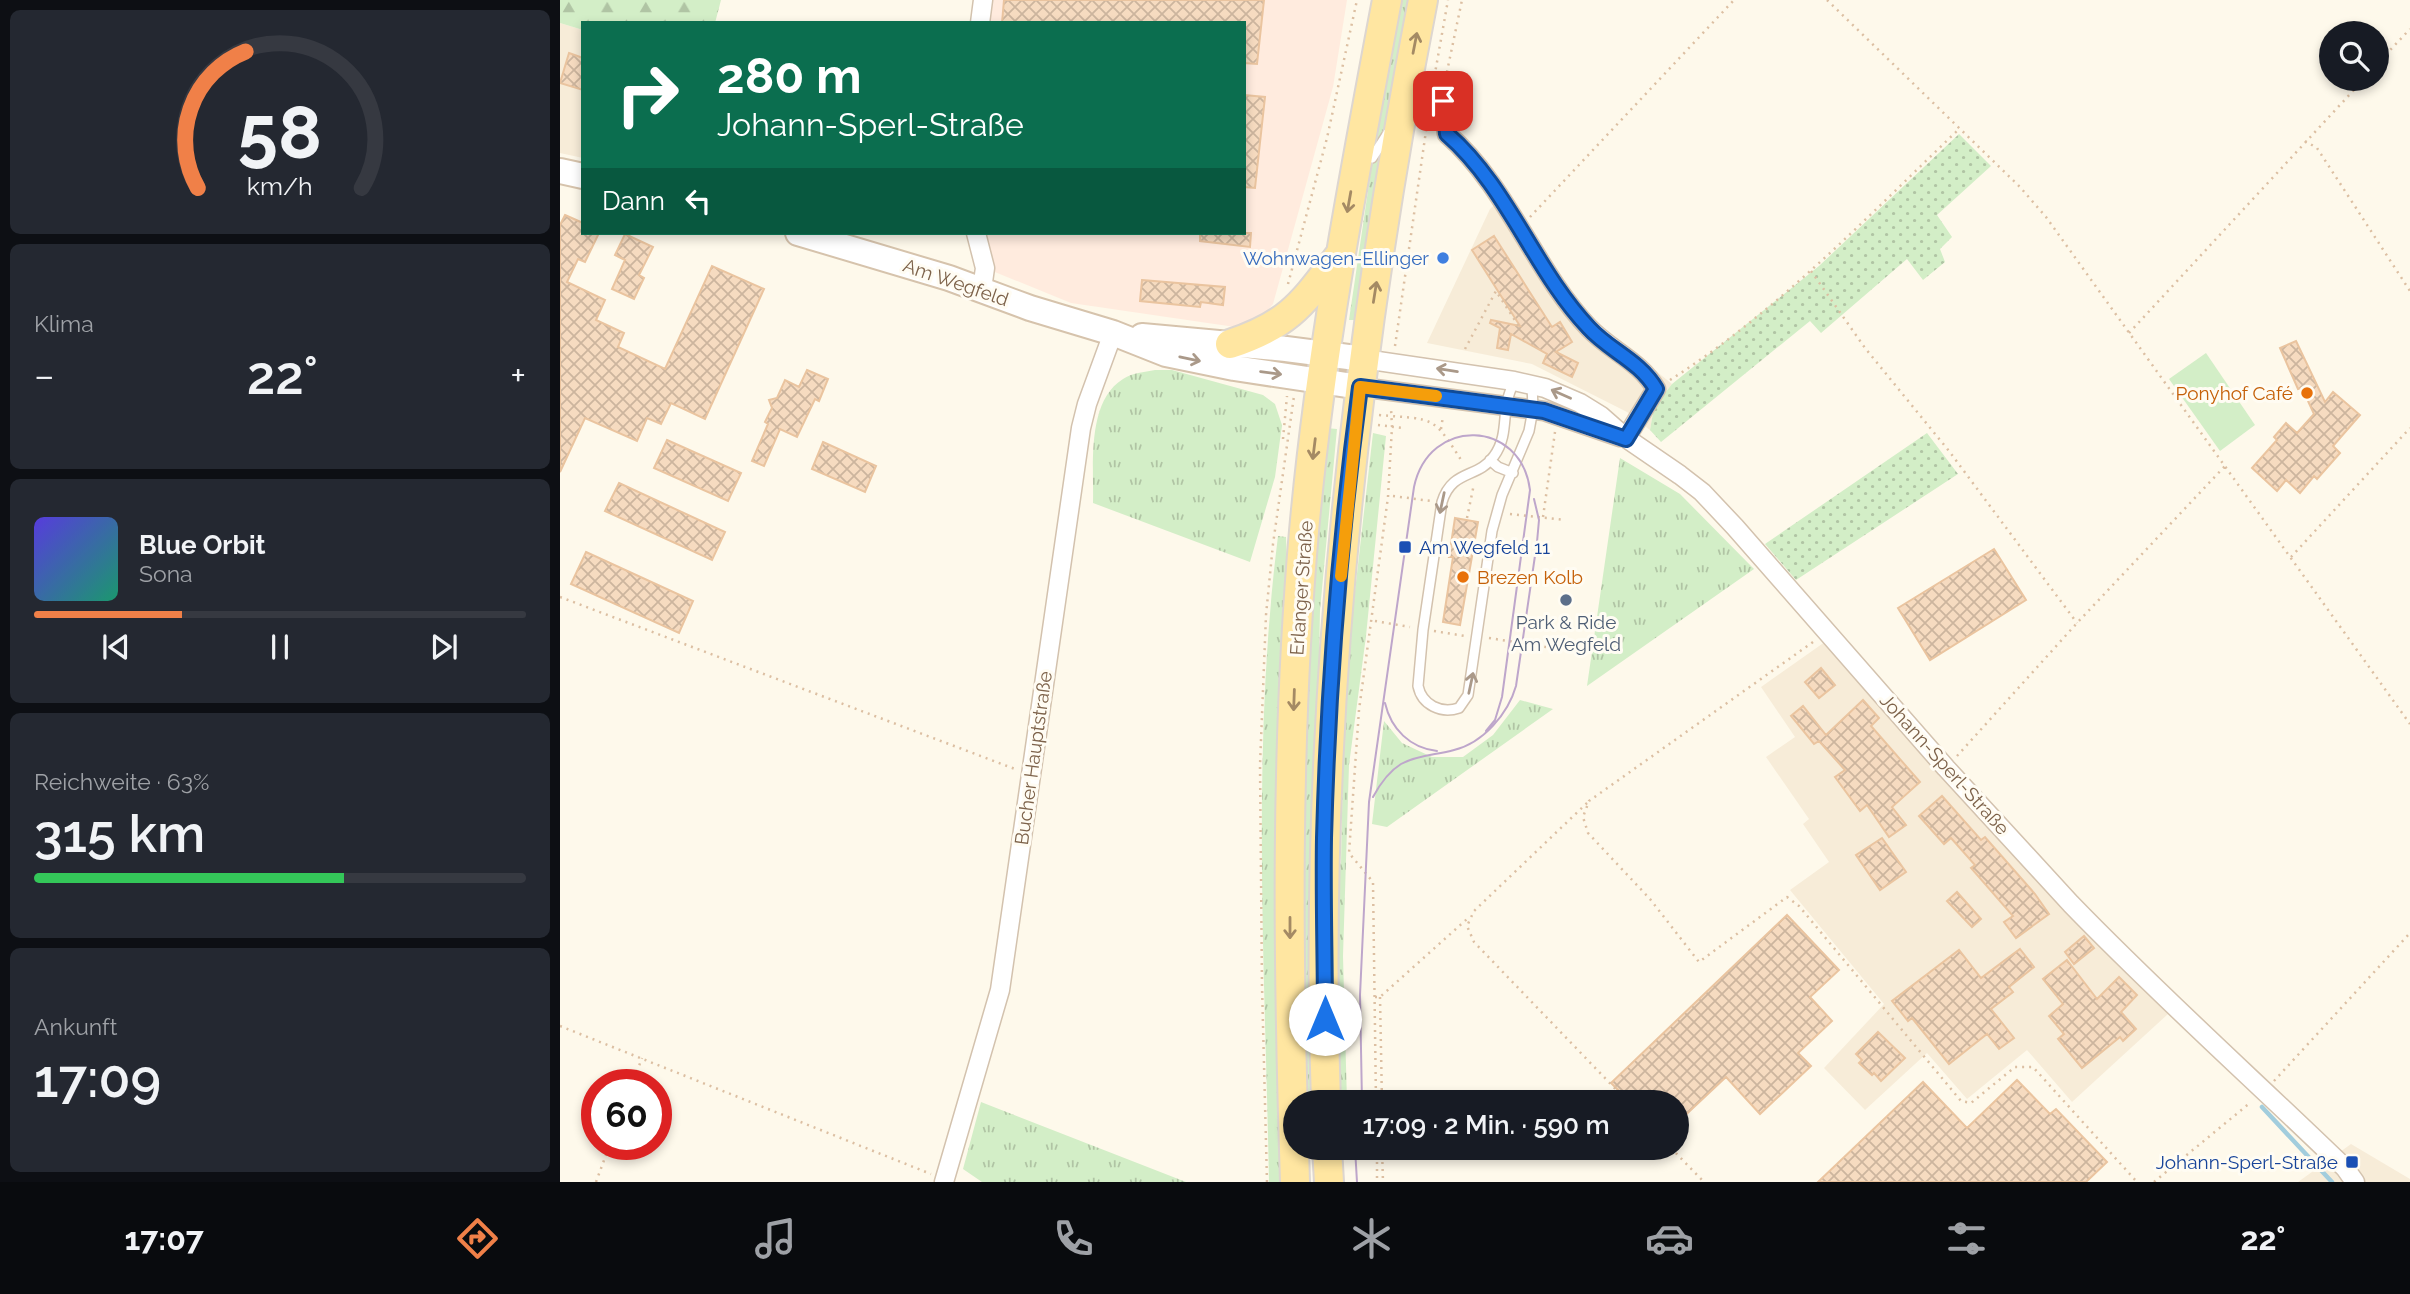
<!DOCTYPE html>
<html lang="de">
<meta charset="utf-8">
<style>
:root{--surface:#171b24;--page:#242831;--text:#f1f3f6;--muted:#9ea1a6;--line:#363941;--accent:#f08048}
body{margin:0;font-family:Raleway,sans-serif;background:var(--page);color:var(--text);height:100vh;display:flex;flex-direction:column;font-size:26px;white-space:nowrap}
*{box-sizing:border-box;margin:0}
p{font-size:23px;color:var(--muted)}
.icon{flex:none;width:38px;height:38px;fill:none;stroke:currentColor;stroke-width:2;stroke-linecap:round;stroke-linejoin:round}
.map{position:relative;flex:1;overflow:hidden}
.drawer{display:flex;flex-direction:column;gap:10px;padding:10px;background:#0d0f14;width:560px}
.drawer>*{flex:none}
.top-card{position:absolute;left:21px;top:21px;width:665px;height:214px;border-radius:0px;box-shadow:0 4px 10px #0003;background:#0b6e4f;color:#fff;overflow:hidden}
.controls{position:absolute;left:1759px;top:21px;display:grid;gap:14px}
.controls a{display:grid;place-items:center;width:70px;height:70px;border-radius:50%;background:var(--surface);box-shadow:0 4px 10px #0003;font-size:35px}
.speed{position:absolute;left:21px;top:1069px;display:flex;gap:14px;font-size:35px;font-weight:700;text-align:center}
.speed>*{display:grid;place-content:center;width:91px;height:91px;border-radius:50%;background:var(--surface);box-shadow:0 4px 10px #0003;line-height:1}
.speed .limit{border:10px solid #d22;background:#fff;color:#111}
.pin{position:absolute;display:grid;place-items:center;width:60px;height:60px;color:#fff;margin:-30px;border-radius:14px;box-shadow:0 4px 10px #0006}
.me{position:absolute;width:77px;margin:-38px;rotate:0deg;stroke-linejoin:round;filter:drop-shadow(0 0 5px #0008)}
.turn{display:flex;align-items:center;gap:24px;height:147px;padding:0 21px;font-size:32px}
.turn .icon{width:91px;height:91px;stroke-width:2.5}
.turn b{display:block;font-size:49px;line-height:60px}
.then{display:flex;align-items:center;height:66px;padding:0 21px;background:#0003;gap:14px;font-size:26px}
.big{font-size:52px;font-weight:600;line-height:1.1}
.drawer .tile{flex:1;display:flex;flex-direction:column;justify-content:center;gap:10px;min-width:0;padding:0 24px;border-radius:10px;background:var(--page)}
.drawer .dial{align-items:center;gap:0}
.dial svg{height:182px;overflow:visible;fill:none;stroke:var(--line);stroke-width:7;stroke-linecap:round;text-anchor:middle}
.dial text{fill:var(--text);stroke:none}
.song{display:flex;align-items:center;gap:21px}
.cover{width:84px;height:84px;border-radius:10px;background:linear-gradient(135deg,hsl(250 70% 55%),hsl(160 70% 35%))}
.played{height:7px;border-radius:4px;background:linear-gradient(90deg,var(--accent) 30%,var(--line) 30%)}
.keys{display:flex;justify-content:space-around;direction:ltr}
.heat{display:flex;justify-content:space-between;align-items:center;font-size:38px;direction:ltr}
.charge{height:10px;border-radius:5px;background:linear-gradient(90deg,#34c759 63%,var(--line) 0)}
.trip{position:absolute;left:723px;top:1090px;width:406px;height:70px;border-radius:35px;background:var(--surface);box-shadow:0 4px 10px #0003;font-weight:600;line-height:70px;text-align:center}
.menu{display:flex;height:112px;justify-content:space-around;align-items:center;background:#090b0e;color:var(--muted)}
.menu .icon{width:49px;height:49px}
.menu .selected{color:var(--accent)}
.menu b{font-size:32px;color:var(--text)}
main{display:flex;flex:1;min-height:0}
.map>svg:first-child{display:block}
.residential{fill:#f7ecd8}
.commercial{fill:#ffebde}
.grass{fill:url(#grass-tufts)}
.forest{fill:url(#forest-firs)}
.park{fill:#d3eec7}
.garden{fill:url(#garden-dots)}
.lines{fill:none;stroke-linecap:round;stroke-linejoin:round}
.stream{stroke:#a2cddd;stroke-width:4.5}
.building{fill:url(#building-cross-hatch);stroke:#eac49f;stroke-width:2}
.lane-casing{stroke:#d3c2ae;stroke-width:12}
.street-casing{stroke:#d3c2ae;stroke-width:21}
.secondary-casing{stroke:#d6c3ac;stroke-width:28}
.primary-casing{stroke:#ddd6d0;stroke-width:32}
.path{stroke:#dcbfa2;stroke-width:2.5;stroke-dasharray:2 5;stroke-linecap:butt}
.lane{stroke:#fff;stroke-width:9}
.street{stroke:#fff;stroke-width:18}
.secondary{stroke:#fff;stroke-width:24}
.primary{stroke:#ffe6a1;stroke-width:28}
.tram{stroke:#bea6cb;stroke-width:2}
.oneway{stroke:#a48a64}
.oneway2{stroke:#aa9989}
.route-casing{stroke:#114b97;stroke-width:18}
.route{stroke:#1a73e8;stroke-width:12}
.slow{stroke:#f59e0b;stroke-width:12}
.shop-dot{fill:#3f7fe0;stroke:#fffcf3;stroke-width:2.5}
.food-dot{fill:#e8710a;stroke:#fffcf3;stroke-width:2.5}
.transit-dot{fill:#1a4fb4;stroke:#fffcf3;stroke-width:2.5}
.service-dot{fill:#5c6f8a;stroke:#fffcf3;stroke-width:2.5}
.labels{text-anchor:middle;stroke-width:6;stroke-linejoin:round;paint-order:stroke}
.shop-label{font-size:19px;fill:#366cbe;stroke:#fffcf3;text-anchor:end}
.street-label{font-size:19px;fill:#7d624a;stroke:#fffcf3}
.food-label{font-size:19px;fill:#c56008;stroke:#fffcf3;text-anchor:end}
.transit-label{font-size:19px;fill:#164399;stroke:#fffcf3;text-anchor:start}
.service-label{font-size:19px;fill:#4e5e75;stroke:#fffcf3}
</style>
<main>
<section class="drawer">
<div class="tile dial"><svg viewBox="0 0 100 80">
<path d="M14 69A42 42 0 1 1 86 69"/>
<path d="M14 69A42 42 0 0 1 35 9" stroke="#f08048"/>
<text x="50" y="56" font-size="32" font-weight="700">58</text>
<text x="50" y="72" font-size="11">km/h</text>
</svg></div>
<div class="tile"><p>Klima</p>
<div class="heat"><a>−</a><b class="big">22°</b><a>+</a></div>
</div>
<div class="tile">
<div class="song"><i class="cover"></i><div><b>Blue Orbit</b><p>Sona</p></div></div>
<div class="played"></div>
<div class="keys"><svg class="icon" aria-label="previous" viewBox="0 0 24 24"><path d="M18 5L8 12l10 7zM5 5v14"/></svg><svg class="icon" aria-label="pause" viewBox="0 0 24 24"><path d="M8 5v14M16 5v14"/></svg><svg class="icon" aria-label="next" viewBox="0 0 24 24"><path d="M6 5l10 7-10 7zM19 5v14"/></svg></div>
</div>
<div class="tile"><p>Reichweite · 63%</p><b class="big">315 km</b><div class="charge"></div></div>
<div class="tile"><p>Ankunft</p><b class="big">17:09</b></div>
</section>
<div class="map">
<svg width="1850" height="1182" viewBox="0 0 1850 1182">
<defs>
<pattern id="grass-tufts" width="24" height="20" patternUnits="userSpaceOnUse" patternTransform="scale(1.75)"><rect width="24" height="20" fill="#d3eec7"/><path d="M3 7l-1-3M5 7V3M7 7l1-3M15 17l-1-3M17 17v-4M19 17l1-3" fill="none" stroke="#b0c4a4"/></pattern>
<pattern id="forest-firs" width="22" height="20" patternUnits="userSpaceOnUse" patternTransform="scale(1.75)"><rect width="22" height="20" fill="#d3eec7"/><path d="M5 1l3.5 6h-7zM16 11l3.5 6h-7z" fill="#b0c4a4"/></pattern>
<pattern id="garden-dots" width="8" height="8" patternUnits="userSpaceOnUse" patternTransform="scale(1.75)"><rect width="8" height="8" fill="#d3eec7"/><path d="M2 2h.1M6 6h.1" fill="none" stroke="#b0c4a4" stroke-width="1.8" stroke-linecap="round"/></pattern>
<pattern id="building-cross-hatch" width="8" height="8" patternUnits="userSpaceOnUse" patternTransform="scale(1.75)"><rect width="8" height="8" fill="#f6dbc0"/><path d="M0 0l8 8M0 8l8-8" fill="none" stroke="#ccb59e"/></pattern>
</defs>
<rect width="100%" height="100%" fill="#fef9eb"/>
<path class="residential" d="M 0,23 L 23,30 L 23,158 L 0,153 Z
M 945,195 L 1026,314 L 1112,384 L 1094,407 L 1090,430 L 1067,412 L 972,364 L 867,343 L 930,209 Z
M 1279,632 L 1481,863 L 1620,1003 L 1512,1102 L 1467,1050 L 1407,1099 L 1367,1053 L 1305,1110 L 1264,1068 L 1324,1004 L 1230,890 L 1269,862 L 1243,824 L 1249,819 L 1206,757 L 1235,737 L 1201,687 Z
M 1791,1144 L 1850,1179 L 1850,1182 L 1738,1182 Z"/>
<path class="commercial" d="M 423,0 L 787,0 L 773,87 L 713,304 L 699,320 L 675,327 L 511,303 L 425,268 L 416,233 L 684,233 L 684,23 L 420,23 Z"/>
<path class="grass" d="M 836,0 L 854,0 L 800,320 L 789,320 Z
M 595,370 L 612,370 L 703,395 L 715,404 L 722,425 L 715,477 L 690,562 L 533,503 C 534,466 526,402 563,379 C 572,373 584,372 595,370 Z
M 766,428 L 777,429 L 760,610 L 757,758 L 757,1102 L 740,1102 L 743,687 Z
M 813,433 L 826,436 L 806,636 L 789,765 L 783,956 L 787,1102 L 775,1102 L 773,869 L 781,863 L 783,765 L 776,758 Z
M 1060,458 L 1120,494 L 1194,569 L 1027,686 Z
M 718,536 L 726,537 L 728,586 L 726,1182 L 709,1182 C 705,967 691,750 718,536 Z
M 960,700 L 993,709 L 827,827 L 812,824 L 824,721 L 842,743 L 872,757 L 903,757 L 933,735 Z
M 421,1102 L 626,1182 L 422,1182 L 403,1169 Z"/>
<path class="forest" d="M 0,0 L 161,0 L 155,23 L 23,23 L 23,30 L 0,23 Z"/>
<path class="park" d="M 1646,353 L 1695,425 L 1660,451 L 1609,379 Z"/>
<path class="garden" d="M 1399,134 L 1431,166 L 1377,215 L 1392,237 L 1380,249 L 1385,262 L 1363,280 L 1347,259 L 1261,333 L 1250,321 L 1101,442 L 1090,430 L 1094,407 L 1112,384 L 1259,266 Z
M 1367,433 L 1398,474 L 1236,580 L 1205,544 Z"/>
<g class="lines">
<path class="stream" d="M 1702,1107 L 1772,1182"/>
</g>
<path class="building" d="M 444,0 L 704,0 L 697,64 L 684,63 L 684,23 L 442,23 Z
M 9,53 L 23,58 L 23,90 L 0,83 Z
M 684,95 L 705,97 L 695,188 L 684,187 Z
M 5,215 L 23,223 L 23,233 L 39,233 L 25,262 L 18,259 L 7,282 L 45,300 L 36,320 L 64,333 L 58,347 L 105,369 L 152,266 L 204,289 L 145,419 L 111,403 L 101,424 L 87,418 L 77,441 L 25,418 L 0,472 L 0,225 Z
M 640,233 L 691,233 L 690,247 L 640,241 Z
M 65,234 L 93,247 L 79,275 L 84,278 L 74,299 L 52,289 L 65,260 L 55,255 Z
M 934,236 L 992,327 L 1000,322 L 1012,342 L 996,352 L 1018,363 L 1012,377 L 983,363 L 987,354 L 951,334 L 948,350 L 937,348 L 940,328 L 930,323 L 931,320 L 960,326 L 912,250 Z
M 582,280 L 665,287 L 663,305 L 641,302 L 640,307 L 580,301 Z
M 1736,341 L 1765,402 L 1773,392 L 1800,415 L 1773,446 L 1780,453 L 1757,479 L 1754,476 L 1740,493 L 1726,480 L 1717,491 L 1692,468 L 1717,440 L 1714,437 L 1726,423 L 1737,433 L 1754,414 L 1742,388 L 1738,389 L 1720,348 Z
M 247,370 L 268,379 L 259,401 L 255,399 L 237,437 L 220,429 L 204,466 L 192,461 L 208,424 L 205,422 L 212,408 L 209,400 L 217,398 L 225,380 L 239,387 Z
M 107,440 L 181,473 L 168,501 L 94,468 Z
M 263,442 L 316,466 L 305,492 L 252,469 Z
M 59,483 L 165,532 L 152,560 L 45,511 Z
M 895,518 L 918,522 L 900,625 L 883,622 L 893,557 L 889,557 Z
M 1434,549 L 1466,600 L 1370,660 L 1338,608 Z
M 26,552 L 133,601 L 119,633 L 11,584 Z
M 1261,668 L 1275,685 L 1259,698 L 1245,682 Z
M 1303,700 L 1319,718 L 1311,726 L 1360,782 L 1332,807 L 1346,825 L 1329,837 L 1307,805 L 1300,811 L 1275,777 L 1285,770 L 1259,741 L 1254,744 L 1231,716 L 1243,706 L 1266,735 Z
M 1382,796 L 1421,840 L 1425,837 L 1475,894 L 1489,914 L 1456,938 L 1444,922 L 1453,916 L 1411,868 L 1415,865 L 1391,838 L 1384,844 L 1359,816 Z
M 1322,838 L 1346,872 L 1320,890 L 1296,855 Z
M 1397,892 L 1421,919 L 1412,927 L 1387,901 Z
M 1227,915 L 1279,970 L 1250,997 L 1272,1021 L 1238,1053 L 1251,1066 L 1200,1114 L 1166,1077 L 1116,1124 L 1116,1102 L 1070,1102 L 1051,1083 Z
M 1524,936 L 1534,948 L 1514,964 L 1505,952 Z
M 1460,949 L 1474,967 L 1449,987 L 1453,992 L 1431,1009 L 1454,1038 L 1439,1049 L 1427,1034 L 1389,1064 L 1352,1018 L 1348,1021 L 1332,1001 L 1399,950 L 1421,978 Z
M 1507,960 L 1537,999 L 1559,977 L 1577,995 L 1561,1012 L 1576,1029 L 1563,1041 L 1560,1037 L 1522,1068 L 1498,1039 L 1504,1034 L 1489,1016 L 1503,1004 L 1483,979 Z
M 1318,1032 L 1345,1058 L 1321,1081 L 1314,1073 L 1312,1075 L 1299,1063 L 1302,1060 L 1296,1054 Z
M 1457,1080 L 1490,1114 L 1496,1109 L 1547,1162 L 1526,1182 L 1258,1182 L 1363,1082 L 1407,1128 Z"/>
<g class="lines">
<g class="lane-casing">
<path id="lane" d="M 812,158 L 828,133
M 954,381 C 951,389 947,398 946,407 C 944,425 945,441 934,456 C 918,479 892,469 882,502 L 863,630 L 858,686 C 862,705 881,714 899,708 L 908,695 L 932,531 L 942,495 L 969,431 L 973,409 L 972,384
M 930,460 L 938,467 L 953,473"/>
</g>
<g class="street-casing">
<path id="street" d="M 420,23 L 423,0
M 883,101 L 887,134 C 948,187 974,270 1029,328 C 1051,351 1080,361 1096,389 L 1066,438
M 416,233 L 425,268 L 422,289
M 804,359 L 954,381 L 985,388 L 1020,403 L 1041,416 L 1066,438 L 1120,475 L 1142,492 L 1175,527 L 1386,768 L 1511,904 C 1599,995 1694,1080 1785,1168 L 1795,1182
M 800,387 L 984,411 L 1060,437
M 384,1182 L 440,990 L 521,428 L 527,404 L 553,333"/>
</g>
<g class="secondary-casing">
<path id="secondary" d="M 0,171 L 23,176
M 238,233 L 389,278 L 470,308 L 553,333 L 606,354 L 674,368 L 800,387
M 582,336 L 726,349 L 804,359"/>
</g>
<g class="primary-casing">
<path id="primary" d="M 670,344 C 730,324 742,304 779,256
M 766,1102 C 753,733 792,363 863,0
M 767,1148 L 769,1182
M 735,1182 C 728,965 725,748 744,531 C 760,352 794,176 827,0"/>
</g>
<path class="path" d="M 1267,0 L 1460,187 L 1486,217 L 1850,724
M 1816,65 L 1850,29
M 884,86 L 902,0
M 872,90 L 888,0
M 1745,141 L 1757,148 L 1850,291
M 970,217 L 1174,0
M 1251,271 L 1305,348 L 1389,451 L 1517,623
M 728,284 L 767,138 L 797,0
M 1569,333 L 1804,79
M 835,346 L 868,117
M 905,349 L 936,291 L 960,328
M 1110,380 C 1218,311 1307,217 1398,130
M 819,415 C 875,420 872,414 903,463
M 818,425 L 843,428
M 881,429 L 883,416
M 723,439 L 727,396
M 833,496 L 871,501
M 950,514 L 1005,520
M 983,517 L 995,432
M 907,518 L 914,484
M 1731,557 L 1850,428
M 0,597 L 455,769
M 815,621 L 850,627
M 874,631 L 905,636
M 929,638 L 986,647
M 1253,642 L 1029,801 L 1023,817 L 1028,833 L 1090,899 L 1139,962 L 1227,897 L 1239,906 L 1401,1101 L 1411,1103 L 1455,1067 L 1473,1067 L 1577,1182
M 1397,756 L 1517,623 L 1665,466
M 1027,803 L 914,911 L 907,926 L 914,942 L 1068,1102
M 815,997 L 820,997 L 907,919
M 820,997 L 822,1102
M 0,1026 L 371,1174
M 1714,1081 L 1850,933
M 72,1085 L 82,1058
M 816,1102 L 813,882 L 789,853 L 799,710 L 828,497 L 832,427 L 831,408
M 817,1148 L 817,1182
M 822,1148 L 823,1182
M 1111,1148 L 1144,1182
M 36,1182 L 50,1144
M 707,1182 L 702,986 L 700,765 L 706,615 L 713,544 L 734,396
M 1594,1182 L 1691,1102"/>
<use href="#lane" class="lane"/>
<use href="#street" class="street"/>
<use href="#secondary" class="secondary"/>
<use href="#primary" class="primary"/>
<path class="tram" d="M 825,703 C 831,729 850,748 877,751
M 813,797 C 820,784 828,772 841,764 C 857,755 876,755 894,750 C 923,743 948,714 956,686 L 977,542 L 979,520 L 974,499
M 802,1102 L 800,995 L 809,802 L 854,487 C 869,416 961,419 970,490 L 942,697 L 935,720 L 926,731
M 795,1148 L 797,1182"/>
</g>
<defs><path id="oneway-shaft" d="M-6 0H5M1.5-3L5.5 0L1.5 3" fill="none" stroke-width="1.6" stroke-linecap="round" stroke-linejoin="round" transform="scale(1.75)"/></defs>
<g class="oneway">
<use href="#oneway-shaft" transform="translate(855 43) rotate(-79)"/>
<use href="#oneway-shaft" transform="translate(789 202) rotate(100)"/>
<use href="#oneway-shaft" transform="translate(815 292) rotate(-81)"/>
<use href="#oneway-shaft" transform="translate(754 449) rotate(97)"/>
<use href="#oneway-shaft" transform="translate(734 700) rotate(92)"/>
<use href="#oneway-shaft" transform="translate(730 928) rotate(90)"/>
</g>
<g class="oneway2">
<use href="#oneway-shaft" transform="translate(630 359) rotate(12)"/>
<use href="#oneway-shaft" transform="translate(887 370) rotate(-171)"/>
<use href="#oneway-shaft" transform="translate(711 373) rotate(8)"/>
<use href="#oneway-shaft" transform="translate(1001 394) rotate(-156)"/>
<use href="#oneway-shaft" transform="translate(882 503) rotate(102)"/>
<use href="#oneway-shaft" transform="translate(911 683) rotate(-78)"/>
</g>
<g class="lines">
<g class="route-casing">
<path id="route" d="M 765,1019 C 765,959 763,899 764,838 C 768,688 780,536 800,387 L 984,411 L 1066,439 L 1096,389 C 1080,361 1050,351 1029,328 C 974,270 948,187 887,134 L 883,101"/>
</g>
<use href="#route" class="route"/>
<path class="slow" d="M 781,576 L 800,387 L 876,396"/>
</g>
<circle class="shop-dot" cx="883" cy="258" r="7"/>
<g class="food-dot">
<circle cx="1747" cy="393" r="7"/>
<circle cx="903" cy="577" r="7"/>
</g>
<g class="transit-dot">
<rect x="838" y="540" width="14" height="14" rx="3.5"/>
<rect x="1785" y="1155" width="14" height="14" rx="3.5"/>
</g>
<circle class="service-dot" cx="1006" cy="600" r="7"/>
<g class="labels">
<g class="shop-label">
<text x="869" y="265">Wohnwagen-Ellinger</text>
</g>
<g class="street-label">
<text transform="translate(396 282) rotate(19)" y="7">Am Wegfeld</text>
<text transform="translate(741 588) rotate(-86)" y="7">Erlanger Straße</text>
<text transform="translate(473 758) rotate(-82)" y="7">Bucher Hauptstraße</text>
<text transform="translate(1385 764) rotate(48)" y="7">Johann-Sperl-Straße</text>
</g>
<g class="food-label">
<text x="1733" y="400">Ponyhof Café</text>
<text x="917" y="584" text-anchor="start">Brezen Kolb</text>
</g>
<g class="transit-label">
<text x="859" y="554">Am Wegfeld 11</text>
<text x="1778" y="1169" text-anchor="end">Johann-Sperl-Straße</text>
</g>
<g class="service-label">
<text x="1006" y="629">Park &amp; Ride<tspan x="1006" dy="22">Am Wegfeld</tspan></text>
</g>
</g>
</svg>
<div class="controls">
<a><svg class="icon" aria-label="search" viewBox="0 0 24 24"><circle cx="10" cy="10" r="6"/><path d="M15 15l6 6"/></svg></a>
</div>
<div class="speed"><div class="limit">60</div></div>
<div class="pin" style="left:883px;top:101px;background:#d93025"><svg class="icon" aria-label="arrive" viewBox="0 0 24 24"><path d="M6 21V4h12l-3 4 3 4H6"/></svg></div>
<svg class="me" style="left:765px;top:1019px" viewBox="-20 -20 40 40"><circle r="19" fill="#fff"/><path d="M0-13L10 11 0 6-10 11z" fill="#1a73e8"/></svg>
<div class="trip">17:09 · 2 Min. · 590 m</div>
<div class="top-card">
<div class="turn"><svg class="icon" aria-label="right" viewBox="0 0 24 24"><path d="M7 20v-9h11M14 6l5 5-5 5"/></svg><div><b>280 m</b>Johann-Sperl-Straße</div></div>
<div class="then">Dann<svg class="icon" aria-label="left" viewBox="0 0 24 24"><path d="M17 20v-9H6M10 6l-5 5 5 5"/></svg></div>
</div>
</div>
</main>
<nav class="menu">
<b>17:07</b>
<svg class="icon selected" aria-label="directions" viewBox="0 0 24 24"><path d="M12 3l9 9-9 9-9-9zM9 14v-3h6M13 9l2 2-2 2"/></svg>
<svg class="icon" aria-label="music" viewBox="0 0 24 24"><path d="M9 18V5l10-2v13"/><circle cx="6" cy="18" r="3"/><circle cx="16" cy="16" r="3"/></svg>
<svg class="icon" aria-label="phone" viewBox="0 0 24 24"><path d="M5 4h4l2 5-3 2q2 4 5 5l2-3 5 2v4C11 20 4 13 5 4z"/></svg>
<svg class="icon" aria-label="climate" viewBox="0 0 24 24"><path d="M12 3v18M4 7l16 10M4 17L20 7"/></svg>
<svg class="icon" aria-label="car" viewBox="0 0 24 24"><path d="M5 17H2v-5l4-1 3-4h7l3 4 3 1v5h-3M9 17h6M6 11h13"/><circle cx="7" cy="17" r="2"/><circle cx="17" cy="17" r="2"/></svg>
<svg class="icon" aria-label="filters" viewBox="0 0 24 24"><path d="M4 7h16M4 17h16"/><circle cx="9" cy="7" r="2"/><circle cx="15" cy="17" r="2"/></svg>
<b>22°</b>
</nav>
